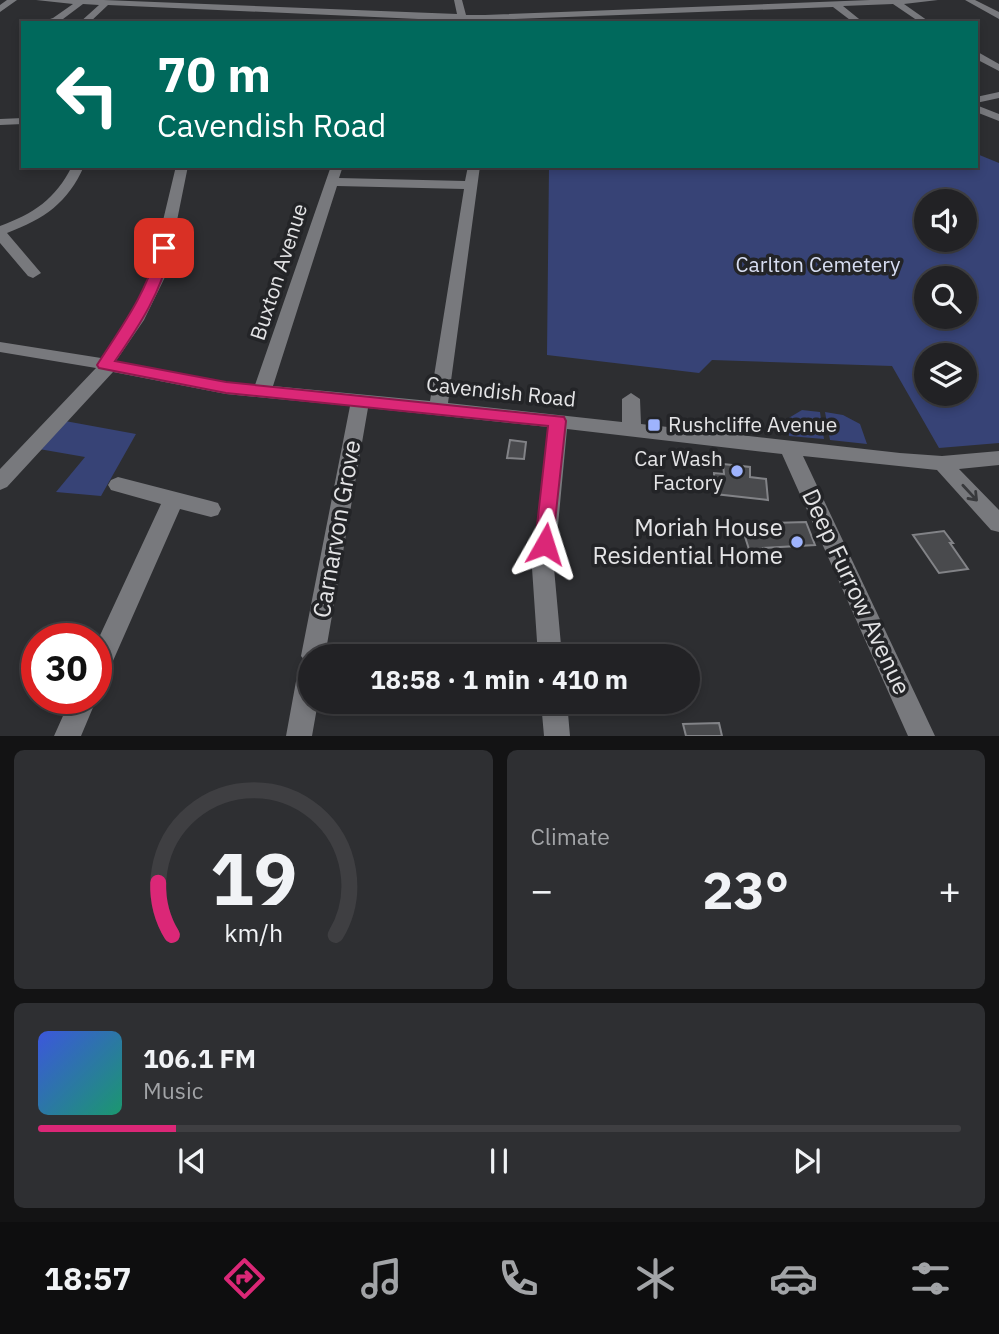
<!DOCTYPE html>
<meta charset="utf-8">
<style>
:root{--surface:#222225;--page:#2e2f32;--text:#f1f3f6;--muted:#a2a4a7;--line:#3f3f42;--accent:#db2777}
body{margin:0;font-family:"IBM Plex Sans",sans-serif;background:var(--page);color:var(--text);height:100vh;display:flex;flex-direction:column;font-size:26px;white-space:nowrap}
*{box-sizing:border-box;margin:0}
p{font-size:23px;color:var(--muted)}
.icon{flex:none;width:38px;height:38px;fill:none;stroke:currentColor;stroke-width:2;stroke-linecap:round;stroke-linejoin:round}
.map{position:relative;height:736px;overflow:hidden}
.side{display:flex;flex-direction:column;gap:14px;padding:14px;background:#131314;flex:1}
.side>*{flex:none}
.hud{position:absolute;left:21px;top:21px;width:957px;height:147px;border-radius:0px;box-shadow:0 4px 10px #0003,0 0 0 2px var(--line);background:#00695c;color:#fff;overflow:hidden}
.controls{position:absolute;left:914px;top:189px;display:grid;gap:14px}
.controls a{display:grid;place-items:center;width:63px;height:63px;border-radius:50%;background:var(--surface);box-shadow:0 4px 10px #0003,0 0 0 2px var(--line);font-size:35px}
.speed{position:absolute;left:21px;top:623px;display:flex;gap:14px;font-size:35px;font-weight:700;text-align:center}
.speed>*{display:grid;place-content:center;width:91px;height:91px;border-radius:50%;background:var(--surface);box-shadow:0 4px 10px #0003,0 0 0 2px var(--line);line-height:1}
.speed .limit{border:10px solid #d22;background:#fff;color:#111}
.pin{position:absolute;display:grid;place-items:center;width:60px;height:60px;color:#fff;margin:-30px;border-radius:14px;box-shadow:0 4px 10px #0006}
.me{position:absolute;width:77px;margin:-38px;rotate:6deg;stroke-linejoin:round;filter:drop-shadow(0 0 5px #0008)}
.turn{display:flex;align-items:center;gap:24px;height:147px;padding:0 21px;font-size:32px}
.turn .icon{width:91px;height:91px;stroke-width:2.5}
.turn b{display:block;font-size:49px;line-height:60px}
.big{font-size:52px;font-weight:700;line-height:1.1}
.side .widget{flex:1;display:flex;flex-direction:column;justify-content:center;gap:10px;min-width:0;padding:0 24px;border-radius:10px;background:var(--page)}
.side .dial{align-items:center;gap:0}
.dial svg{height:182px;overflow:visible;fill:none;stroke:var(--line);stroke-width:7;stroke-linecap:round;text-anchor:middle}
.dial text{fill:var(--text);stroke:none}
.song{display:flex;align-items:center;gap:21px}
.cover{width:84px;height:84px;border-radius:10px;background:linear-gradient(135deg,hsl(230 70% 55%),hsl(160 70% 35%))}
.played{height:7px;border-radius:4px;background:linear-gradient(90deg,var(--accent) 15%,var(--line) 15%)}
.keys{display:flex;justify-content:space-around;direction:ltr}
.heat{display:flex;justify-content:space-between;align-items:center;font-size:38px;direction:ltr}
.side .tiles{flex:1;display:grid;gap:14px;grid-template-columns:1fr 1fr}
.widget:last-child{grid-column:span 2}
.trip{position:absolute;left:298px;top:644px;width:402px;height:70px;border-radius:35px;background:var(--surface);box-shadow:0 4px 10px #0003,0 0 0 2px var(--line);font-weight:700;line-height:70px;text-align:center}
.dock{display:flex;height:112px;justify-content:space-around;align-items:center;background:#0e0e0f;color:var(--muted)}
.dock .icon{width:49px;height:49px}
.dock .active{color:var(--accent)}
.dock b{font-size:32px;color:var(--text)}
.map>svg:first-child{display:block}
.green{fill:#374376;fill-rule:evenodd}
.building{fill:#494a4d;stroke:#828387;stroke-width:2}
.lines{fill:none;stroke-linecap:round;stroke-linejoin:round}
.minor{fill:#78797d;fill-rule:evenodd}
.oneway{stroke:#38393c}
.route{fill:#db2777;stroke:#8e194d;stroke-width:2}
.poi-dot{fill:#9eb3fd;stroke:#232427;stroke-width:2.5}
.labels{text-anchor:middle;stroke-width:7;stroke-linejoin:round;paint-order:stroke}
.park-label{font-size:21px;fill:#d8def2;stroke:#232427}
.street-label{font-size:21px;fill:#e4e4e6;stroke:#232427}
.poi-label{font-size:21px;fill:#e4e4e6;stroke:#232427;text-anchor:start}
.near-poi-label{font-size:24px;fill:#e4e4e6;stroke:#232427;text-anchor:end}
.near-street-label{font-size:24px;fill:#e4e4e6;stroke:#232427}
</style>
<div class="map">
<svg width="999" height="736" viewBox="0 0 999 736">
<rect width="100%" height="100%" fill="#2d2e31"/>
<path class="green" d="M 977,154 L 999,163 L 999,443 L 939,448 L 892,366 L 712,360 L 699,373 L 547,355 L 549,166 L 976,166 ZM 964,201 L 964,240 L 926,240 L 926,201 ZM 964,278 L 964,317 L 926,317 L 926,278 ZM 964,355 L 964,394 L 926,394 L 926,355 Z
M 802,410 L 820,412 L 824,439 L 789,436 L 787,419 Z
M 825,412 L 843,415 L 860,424 L 867,444 L 830,440 Z
M 65,421 L 136,434 L 101,496 L 56,492 L 85,457 L 39,449 Z"/>
<path class="building" d="M 510,440 L 526,442 L 524,459 L 507,458 Z
M 723,464 L 750,467 L 750,477 L 766,479 L 768,500 L 715,494 L 714,473 L 724,474 Z
M 806,522 L 815,545 L 763,548 L 767,562 L 753,562 L 741,524 Z
M 944,531 L 953,543 L 950,543 L 968,569 L 939,573 L 913,535 Z
M 719,723 L 722,736 L 686,736 L 683,724 Z"/>
<g class="lines">
<path class="minor" d="M 7,0 L 17,0 L 0,12 L 0,5 Z
M 36,0 L 104,0 L 457,14 L 454,0 L 462,0 L 466,15 L 485,15 L 870,0 L 938,0 L 904,4 L 931,23 L 921,23 L 893,4 L 843,6 L 864,23 L 854,23 L 833,7 L 462,21 L 108,5 L 89,23 L 79,23 L 99,5 L 83,4 L 59,22 L 38,23 L 53,18 L 73,4 Z
M 965,0 L 975,0 L 999,12 L 999,19 Z
M 762,20 L 777,23 L 758,23 Z
M 976,51 L 999,64 L 999,71 L 976,59 Z
M 999,92 L 999,98 L 976,103 L 976,97 Z
M 976,105 L 999,114 L 999,121 L 976,112 Z
M 23,118 L 23,124 L 0,125 L 0,119 Z
M 72,166 L 84,166 C 68,203 44,219 7,233 L 41,273 L 33,278 L 28,276 L 0,243 L 0,226 C 33,214 56,199 72,166 Z
M 176,166 L 188,166 L 166,275 L 144,320 L 116,361 L 226,382 L 255,385 L 331,166 L 343,166 L 339,178 L 465,181 L 468,166 L 480,166 L 448,403 L 622,422 L 622,399 L 631,393 L 640,399 L 641,424 L 900,453 L 942,456 L 999,451 L 999,465 L 959,469 L 999,510 L 999,532 L 991,530 L 937,470 L 803,456 L 935,736 L 908,736 L 782,454 L 567,429 L 554,568 L 562,656 L 538,656 L 532,568 L 548,427 L 368,408 L 325,656 L 310,656 L 310,702 L 318,702 L 312,736 L 286,736 L 297,676 L 301,668 L 308,665 L 301,656 L 350,406 L 226,394 L 113,372 L 7,487 L 0,490 L 0,469 L 96,368 L 0,352 L 0,342 L 101,358 L 128,320 L 150,275 ZM 337,186 L 464,189 L 430,401 L 273,386 Z
M 118,477 L 211,501 L 218,503 L 221,509 L 218,515 L 211,517 L 180,509 L 105,679 L 96,682 L 96,644 L 161,504 L 111,490 L 108,485 L 111,480 Z
M 96,697 L 97,698 L 81,736 L 54,736 L 71,698 Z
M 541,702 L 567,702 L 570,736 L 544,736 Z"/>
</g>
<defs><path id="oneway-shaft" d="M-6 0H5M1.5-3L5.5 0L1.5 3" fill="none" stroke-width="1.6" stroke-linecap="round" stroke-linejoin="round" transform="scale(1.75)"/></defs>
<use class="oneway" href="#oneway-shaft" transform="translate(970 493) rotate(47)"/>
<path class="route" d="M 164,244 L 171,248 C 162,291 140,325 115,361 L 226,382 L 564,417 L 566,421 L 552,549 L 538,549 L 535,544 L 548,426 L 226,393 L 99,368 L 97,365 C 122,326 147,293 158,248 Z"/>
<g class="poi-dot">
<rect x="647" y="418" width="14" height="14" rx="3.5"/>
<circle cx="737" cy="471" r="7"/>
<circle cx="797" cy="542" r="7"/>
</g>
<g class="labels">
<g class="park-label">
<text x="818" y="272">Carlton Cemetery</text>
</g>
<g class="street-label">
<text transform="translate(279 272) rotate(-72)" y="7">Buxton Avenue</text>
<text transform="translate(501 392) rotate(6)" y="7">Cavendish Road</text>
</g>
<g class="poi-label">
<text x="668" y="432">Rushcliffe Avenue</text>
<text x="723" y="466" text-anchor="end">Car Wash<tspan x="723" dy="24">Factory</tspan></text>
</g>
<g class="near-poi-label">
<text x="783" y="536">Moriah House<tspan x="783" dy="28">Residential Home</tspan></text>
</g>
<g class="near-street-label">
<text transform="translate(337 529) rotate(-80)" y="8">Carnarvon Grove</text>
<text transform="translate(856 592) rotate(65)" y="8">Deep Furrow Avenue</text>
</g>
</g>
</svg>
<div class="controls">
<a><svg class="icon" aria-label="sound" viewBox="0 0 24 24"><path d="M4 9h4l5-4v14l-5-4H4zM17 9q2 3 0 6"/></svg></a>
<a><svg class="icon" aria-label="search" viewBox="0 0 24 24"><circle cx="10" cy="10" r="6"/><path d="M15 15l6 6"/></svg></a>
<a><svg class="icon" aria-label="layers" viewBox="0 0 24 24"><path d="M12 4l9 5-9 5-9-5zM3 14l9 5 9-5"/></svg></a>
</div>
<div class="speed"><div class="limit">30</div></div>
<div class="pin" style="left:164px;top:248px;background:#d93025"><svg class="icon" aria-label="arrive" viewBox="0 0 24 24"><path d="M6 21V4h12l-3 4 3 4H6"/></svg></div>
<svg class="me" style="left:545px;top:544px" viewBox="-20 -20 40 40"><path d="M0-17L14 15 0 8-14 15z" fill="#db2777" stroke="#fff" stroke-width="4"/></svg>
<div class="trip">18:58 · 1 min · 410 m</div>
<div class="hud">
<div class="turn"><svg class="icon" aria-label="left" viewBox="0 0 24 24"><path d="M17 20v-9H6M10 6l-5 5 5 5"/></svg><div><b>70 m</b>Cavendish Road</div></div>
</div>
</div>
<section class="side">
<div class="tiles">
<div class="widget dial"><svg viewBox="0 0 100 80">
<path d="M14 69A42 42 0 1 1 86 69"/>
<path d="M14 69A42 42 0 0 1 8 46" stroke="#db2777"/>
<text x="50" y="56" font-size="32" font-weight="700">19</text>
<text x="50" y="72" font-size="11">km/h</text>
</svg></div>
<div class="widget"><p>Climate</p>
<div class="heat"><a>−</a><b class="big">23°</b><a>+</a></div>
</div>
<div class="widget">
<div class="song"><i class="cover"></i><div><b>106.1 FM</b><p>Music</p></div></div>
<div class="played"></div>
<div class="keys"><svg class="icon" aria-label="previous" viewBox="0 0 24 24"><path d="M18 5L8 12l10 7zM5 5v14"/></svg><svg class="icon" aria-label="pause" viewBox="0 0 24 24"><path d="M8 5v14M16 5v14"/></svg><svg class="icon" aria-label="next" viewBox="0 0 24 24"><path d="M6 5l10 7-10 7zM19 5v14"/></svg></div>
</div>
</div>
</section>
<nav class="dock">
<b>18:57</b>
<svg class="icon active" aria-label="directions" viewBox="0 0 24 24"><path d="M12 3l9 9-9 9-9-9zM9 14v-3h6M13 9l2 2-2 2"/></svg>
<svg class="icon" aria-label="music" viewBox="0 0 24 24"><path d="M9 18V5l10-2v13"/><circle cx="6" cy="18" r="3"/><circle cx="16" cy="16" r="3"/></svg>
<svg class="icon" aria-label="phone" viewBox="0 0 24 24"><path d="M5 4h4l2 5-3 2q2 4 5 5l2-3 5 2v4C11 20 4 13 5 4z"/></svg>
<svg class="icon" aria-label="climate" viewBox="0 0 24 24"><path d="M12 3v18M4 7l16 10M4 17L20 7"/></svg>
<svg class="icon" aria-label="car" viewBox="0 0 24 24"><path d="M5 17H2v-5l4-1 3-4h7l3 4 3 1v5h-3M9 17h6M6 11h13"/><circle cx="7" cy="17" r="2"/><circle cx="17" cy="17" r="2"/></svg>
<svg class="icon" aria-label="filters" viewBox="0 0 24 24"><path d="M4 7h16M4 17h16"/><circle cx="9" cy="7" r="2"/><circle cx="15" cy="17" r="2"/></svg>
</nav>
